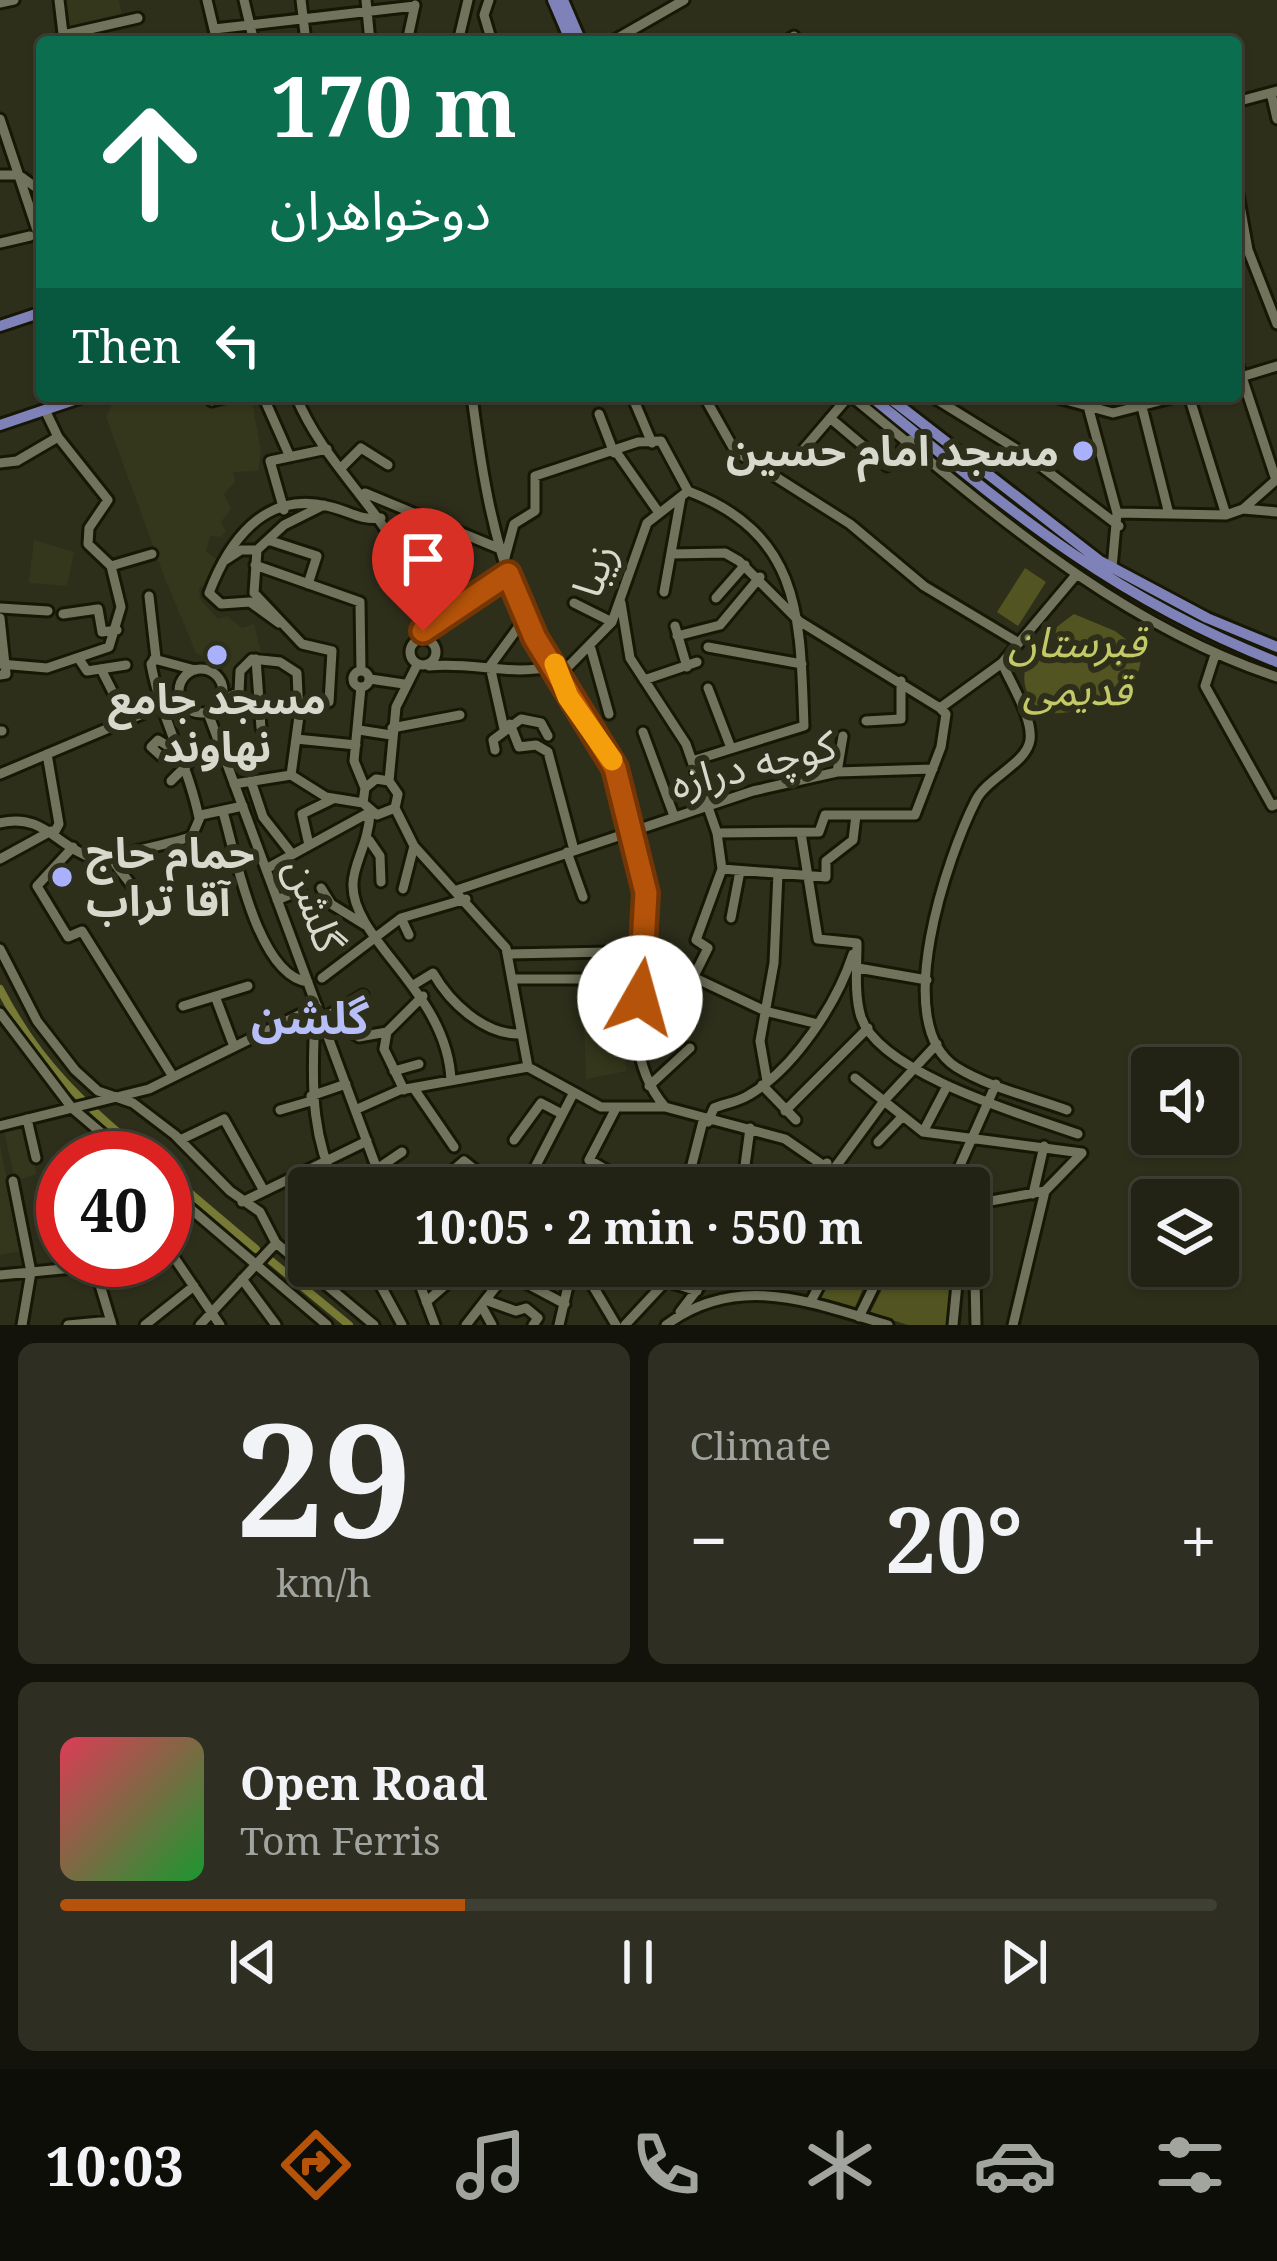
<!DOCTYPE html>
<meta charset="utf-8">
<style>
:root{--surface:#222314;--page:#2e2f22;--text:#f1f3f6;--muted:#a2a4a0;--line:#3f4034;--accent:#b45309}
body{margin:0;font-family:"Noto Serif","Noto Sans Arabic",serif;background:var(--page);color:var(--text);height:100vh;display:flex;flex-direction:column;font-size:45px;white-space:nowrap}
*{box-sizing:border-box;margin:0}
p{font-size:39px;color:var(--muted)}
.icon{flex:none;width:66px;height:66px;fill:none;stroke:currentColor;stroke-width:2;stroke-linecap:round;stroke-linejoin:round}
.map{position:relative;height:1325px;overflow:hidden}
.side{display:flex;flex-direction:column;gap:18px;padding:18px;background:#13130b;flex:1}
.side>*{flex:none}
.guide{position:absolute;left:36px;top:36px;width:1206px;height:366px;border-radius:12px;box-shadow:0 3px 9px #0004,0 0 0 3px var(--line);background:#0b6e4f;color:#fff;overflow:hidden}
.tools{position:absolute;left:1131px;top:1047px;display:grid;gap:24px}
.tools a{display:grid;place-items:center;width:108px;height:108px;border-radius:12px;background:var(--surface);box-shadow:0 3px 9px #0004,0 0 0 3px var(--line);font-size:60px}
.speed{position:absolute;left:36px;top:1131px;display:flex;gap:24px;font-size:60px;font-weight:700;text-align:center}
.speed>*{display:grid;place-content:center;width:156px;height:156px;border-radius:50%;background:var(--surface);box-shadow:0 3px 9px #0004,0 0 0 3px var(--line);line-height:1}
.speed .limit{border:18px solid #d22;background:#fff;color:#111}
.pin{position:absolute;display:grid;place-items:center;width:102px;height:102px;color:#fff;margin:-123px -51px;border-radius:50% 50% 50% 0;rotate:-45deg;box-shadow:0 0 12px #0007}
.pin .icon{rotate:45deg}
.me{position:absolute;width:132px;margin:-66px;rotate:7deg;stroke-linejoin:round;filter:drop-shadow(0 0 9px #0008)}
.turn{display:flex;align-items:center;gap:42px;height:252px;padding:0 36px;font-size:54px}
.turn .icon{width:156px;height:156px;stroke-width:2.5}
.turn b{display:block;font-size:84px;line-height:102px}
.then{display:flex;align-items:center;height:114px;padding:0 36px;background:#0003;gap:24px;font-size:45px}
.big{font-size:90px;font-weight:700;line-height:1.1}
.side .tile{flex:1;display:flex;flex-direction:column;justify-content:center;gap:18px;min-width:0;padding:0 42px;border-radius:18px;background:var(--page)}
.side .dial{align-items:center;gap:0}
.dial b{font-size:156px;line-height:1}
.song{display:flex;align-items:center;gap:36px}
.cover{width:144px;height:144px;border-radius:18px;background:linear-gradient(135deg,hsl(350 70% 55%),hsl(130 70% 35%))}
.played{height:12px;border-radius:6px;background:linear-gradient(90deg,var(--accent) 35%,var(--line) 35%)}
.keys{display:flex;justify-content:space-around;direction:ltr}
.heat{display:flex;justify-content:space-between;align-items:center;font-size:66px;direction:ltr}
.side .tiles{flex:1;display:grid;gap:18px;grid-template-columns:1fr 1fr}
.tile:last-child{grid-column:span 2}
.trip{position:absolute;left:288px;top:1167px;width:702px;height:120px;border-radius:12px;background:var(--surface);box-shadow:0 3px 9px #0004,0 0 0 3px var(--line);font-weight:700;line-height:120px;text-align:center}
.menu{display:flex;height:192px;justify-content:space-around;align-items:center;background:#0e0e08;color:var(--muted)}
.menu .icon{width:84px;height:84px}
.menu .selected{color:var(--accent)}
.menu b{font-size:54px;color:var(--text)}
.map>svg:first-child{display:block}
.built{fill:#35371c}
.green{fill:#525421}
.lines{fill:none;stroke-linecap:round;stroke-linejoin:round}
.canal{stroke:#767a34;stroke-width:8}
.minor-casing{stroke:#161705;stroke-width:15}
.major-casing{stroke:#161705;stroke-width:16}
.minor{stroke:#71735c;stroke-width:9}
.major{stroke:#7f82b8;stroke-width:10}
.route-casing{stroke:#753606;stroke-width:30}
.route{stroke:#b45309;stroke-width:21}
.slow{stroke:#f59e0b;stroke-width:21}
.poi-dot{fill:#a9b0fc;stroke:#2e2f1b;stroke-width:4.5}
.labels{text-anchor:middle;stroke-width:12;stroke-linejoin:round;paint-order:stroke}
.poi-label{font-size:42px;font-weight:bold;fill:#d8d9cd;stroke:#2e2f1b;text-anchor:end}
.street-label{font-size:42px;fill:#d8d9cd;stroke:#2e2f1b}
.park-label{font-size:42px;font-style:italic;fill:#c3c966;stroke:#2e2f1b}
.neighbourhood-label{font-size:45px;font-weight:bold;fill:#b8bef7;stroke:#2e2f1b}
</style>
<div class="map">
<svg width="1277" height="1325" viewBox="0 0 1277 1325">
<rect width="100%" height="100%" fill="#2e2f1b"/>
<path class="built" d="M 64,0 L 119,0 L 122,16 L 67,29 Z
M 116,396 L 251,396 L 261,451 L 258,471 L 233,472 L 235,482 L 224,494 L 231,509 L 221,522 L 226,531 L 221,537 L 210,536 L 206,551 L 216,559 L 208,584 L 199,588 L 200,599 L 218,619 L 227,616 L 242,628 L 254,624 L 262,657 L 250,657 L 236,693 L 220,665 L 196,653 L 166,581 L 106,417 Z
M 34,540 L 74,552 L 67,586 L 29,583 Z
M 619,1018 L 627,1071 L 586,1079 L 584,1019 Z
M 25,1125 L 36,1174 L 15,1181 L 4,1131 Z
M 0,1145 L 21,1251 L 0,1255 Z"/>
<path class="green" d="M 1025,568 L 1046,582 L 1018,626 L 997,612 Z
M 1074,614 L 1115,631 L 1140,650 C 1148,698 1081,716 1043,713 C 1000,675 1040,638 1074,614 Z
M 724,1266 L 825,1266 L 810,1289 L 739,1282 Z
M 833,1266 L 868,1277 L 855,1307 L 820,1297 Z
M 894,1266 L 936,1266 L 952,1275 L 946,1325 L 908,1325 L 870,1313 Z"/>
<g class="lines">
<path class="canal" d="M 0,989 C 39,1065 84,1104 148,1158
M 165,1172 L 256,1249
M 270,1260 L 349,1325"/>
<g class="minor-casing">
<path id="minor" d="M 59,0 L 64,42
M 207,0 L 217,42
M 244,0 L 254,42
M 301,0 L 306,42
M 366,0 L 370,42
M 489,0 L 484,15 L 492,42
M 0,3 L 14,0
M 214,29 L 415,6
M 63,35 L 138,18
M 407,42 L 415,5
M 458,42 L 468,0
M 611,42 L 684,0
M 785,42 L 794,36
M 1271,93 L 1277,119
M 1236,102 L 1277,91
M 0,119 L 42,245
M 0,175 L 19,175 L 42,192
M 1236,183 L 1248,250 L 1277,324
M 0,243 L 30,236
M 1236,359 L 1276,480
M 1241,377 L 1277,366
M 263,396 L 290,457
M 296,396 C 331,483 420,533 423,635
M 472,396 C 482,474 493,544 524,617 C 546,667 583,708 610,756 C 627,788 633,834 642,870 C 662,951 606,1037 665,1107
M 632,396 L 652,443
M 704,396 L 735,451 L 850,524 L 924,586 L 1019,643
M 851,396 C 985,505 1110,621 1277,677
M 931,396 L 1026,455 L 1119,526
M 1051,396 L 1113,413 L 1179,396
M 1189,396 L 1226,515
M 212,401 L 231,396
M 1142,407 L 1169,514
M 1089,410 L 1117,513 L 1112,568
M 599,414 L 614,453
M 830,418 L 887,466 L 910,440
M 802,451 L 849,396
M 617,453 L 657,510
M 0,463 L 17,461 L 58,437
M 342,467 L 361,448 L 388,465
M 688,491 C 803,535 800,619 804,726 L 692,761
M 365,493 L 498,548
M 324,505 L 284,525 L 257,550 L 254,593 L 302,644 L 332,651 L 329,702
M 1243,509 L 1277,512
M 284,510 L 270,461 L 327,449
M 1117,513 L 1226,515 L 1243,509 L 1277,479
M 268,540 L 317,556 L 308,584
M 671,554 L 725,553 L 739,561 L 799,621 L 940,708
M 224,561 L 241,550 L 257,550
M 504,561 L 514,524 L 535,511 L 535,476 L 638,442 L 661,441 L 688,491
M 255,565 L 360,602 L 361,671
M 111,566 L 152,554
M 664,592 L 681,497
M 149,596 L 156,658 L 151,664 C 161,719 188,764 199,818
M 716,598 L 745,565
M 574,603 L 612,622
M 0,608 L 48,611
M 63,614 L 98,609 L 102,632 L 117,630
M 0,618 L 6,674 L 0,675
M 279,623 L 250,602 L 221,604 L 209,593 C 228,543 263,491 327,506 C 347,510 360,521 381,518
M 675,626 L 687,667
M 423,631 L 508,573
M 677,636 L 720,625 L 760,577
M410 652a13 13 0 1 1 26 0a13 13 0 1 1-26 0Z
M 708,647 L 802,664
M 591,649 L 609,714
M 1215,655 L 1205,686 L 1272,806 L 1277,804
M 79,659 L 87,671 L 126,665
M 154,659 L 195,670
M 256,659 L 261,728
M 1002,663 C 1011,684 1033,718 1030,740 C 1027,763 987,778 976,800 C 948,855 889,1024 956,1067 C 988,1087 1031,1097 1067,1110
M 0,664 L 47,668 L 109,647 L 121,607 L 111,566 L 88,544 L 89,528 L 108,500 L 58,437 L 45,410
M 429,666 C 474,661 513,678 556,665
M179 691a22 22 0 1 1 44 0a22 22 0 1 1-44 0Z
M 102,671 L 127,720
M353 679a8 8 0 1 1 16 0a8 8 0 1 1-16 0Z
M 561,674 L 612,622 L 647,523 L 688,491
M 370,679 L 404,684
M 644,680 L 697,662
M 361,687 L 354,761 L 365,788 L 363,803 L 377,815 L 395,808 L 398,794 L 389,781 L 376,779 L 365,788
M 708,688 L 731,748
M 222,700 L 239,692 L 240,671 L 252,659 L 280,662 L 297,673 L 299,716 L 291,775
M 940,708 L 1002,663 L 1076,575
M 208,713 L 384,1188
M 866,721 L 901,719 L 901,681
M 510,724 L 519,747 L 536,745 L 548,752 L 574,850
M 392,728 L 460,715
M 504,729 L 490,666 L 525,618
M 359,730 L 391,735
M 0,731 L 2,731
M 643,732 L 674,816
M 296,739 L 356,745
M 495,750 L 493,740 L 521,719 L 541,723 L 548,736
M 47,754 L 59,824 L 54,833
M 161,756 L 151,747 L 158,740 L 178,752
M 837,772 L 843,736
M 0,774 L 180,698
M 171,781 L 188,764
M 251,781 L 263,817 L 292,854
M 389,781 L 396,707 L 416,667
M 234,784 L 291,775 L 326,797 L 363,803
M 395,808 L 414,846 L 506,948 L 528,1067
M 223,812 C 235,852 257,976 308,982
M 0,823 C 43,812 57,847 93,858 C 100,860 185,840 192,836 L 201,815 L 243,806
M 717,833 L 819,832 L 825,815 L 915,815 L 941,747 L 946,714 L 940,708
M 801,833 L 818,939 L 857,943
M 369,840 L 380,856 L 381,882
M 309,845 L 302,814 L 333,799
M 73,847 L 37,886 L 68,937 L 82,931 L 172,1075
M 567,852 L 583,897
M 0,859 L 51,831
M 112,860 L 136,891
M 266,869 L 370,812 C 369,843 353,864 353,884 C 351,940 448,992 451,1081
M 722,869 L 826,877 L 826,861 L 853,840 L 856,815
M 321,888 L 331,904 L 365,925
M 403,889 L 414,846
M 457,890 L 753,791 L 837,772 L 933,769
M 277,900 L 301,890
M 401,918 L 409,935
M 731,918 L 740,871
M 857,943 C 857,966 854,995 861,1017 C 879,1073 1026,1116 1078,1134
M 0,949 L 37,1021 L 75,1070 L 98,1091 L 133,1103 L 175,1135 L 230,1191 L 260,1212 L 276,1243 L 374,1325
M 509,954 L 610,952
M 858,968 L 927,980
M 693,977 L 765,1011 L 814,1023
M 322,978 L 401,918 L 466,899
M 515,979 L 604,979 L 674,1016 L 708,948 L 696,940 L 722,869 L 717,833 L 686,744 L 630,658 L 621,603
M 415,984 L 433,973 C 450,1003 484,1034 518,1034
M 215,996 L 233,1044
M 183,1006 L 248,986
M 0,1013 L 72,1108 L 131,1158
M 322,1019 L 363,995
M 325,1029 L 339,1024 L 359,1037 L 387,1032 L 423,996
M 387,1032 L 384,1049 L 404,1090
M 314,1040 C 312,1093 313,1139 337,1188
M 528,1067 L 601,1107 L 665,1107 L 785,1139 L 856,1188
M 394,1071 L 419,1064
M 855,1078 L 923,1132 L 1082,1153
M 767,1081 L 760,1041 L 774,963 L 778,873
M 762,1085 L 796,1120
M 649,1086 L 690,1048
M 415,1090 L 454,1147
M 311,1096 L 346,1084
M 280,1110 L 311,1101
M 355,1110 L 400,1090 L 528,1067
M 615,1110 L 589,1160 L 626,1181 L 623,1188
M 785,1111 L 868,1028
M 27,1119 L 36,1158
M 708,1122 L 714,1108 C 726,1103 738,1102 749,1095 C 795,1068 837,1003 853,954
M 0,1126 L 149,1089 L 317,1006
M 923,1132 L 946,1088
M 180,1140 L 224,1119 L 264,1191
M 514,1140 L 541,1103 L 562,1114
M 878,1142 L 902,1117
M 457,1167 L 477,1188
M 377,1169 L 402,1152
M 834,1169 L 884,1101 L 937,1044
M 59,1170 L 63,1181
M 13,1181 L 31,1272 L 22,1325
M 165,1187 L 327,1325
M 433,1188 L 464,1161 L 493,1184
M 540,1188 L 530,1177 L 572,1096
M 686,1188 L 703,1121
M 742,1188 L 750,1128
M 770,1188 L 775,1179
M 810,1188 L 827,1163
M 905,1188 L 915,1172
M 950,1188 L 996,1084
M 1033,1194 L 1044,1146
M 242,1202 L 367,1141
M 969,1205 L 1045,1191 L 1082,1153
M 165,1244 L 220,1325
M 94,1265 L 112,1325
M 370,1266 L 402,1325
M 413,1266 L 435,1325
M 515,1266 L 518,1279 L 565,1304
M 581,1266 L 616,1325
M 620,1266 L 697,1291
M 947,1266 L 958,1273 L 953,1325
M 0,1275 L 94,1266
M 242,1279 L 276,1325
M 958,1279 L 975,1279 L 976,1325
M 591,1282 L 604,1266
M 488,1301 L 516,1311 L 526,1308 L 538,1318 L 533,1325
M 811,1301 L 830,1266
M 426,1302 L 467,1266
M 482,1307 L 492,1325
M 680,1312 L 715,1266
M 859,1317 L 884,1266
M 68,1325 L 111,1321
M 145,1325 L 194,1286
M 200,1325 L 276,1243
M 466,1325 L 512,1266
M 559,1325 L 568,1286 L 586,1274
M 625,1325 L 666,1281 L 671,1266
M 666,1325 C 738,1272 810,1302 888,1325
M 1013,1325 L 1045,1191"/>
</g>
<g class="major-casing">
<path id="major" d="M 553,0 L 571,42
M 563,0 L 581,42
M 0,326 L 42,312
M 870,396 C 1007,508 1109,596 1277,662
M 887,396 L 1100,561 L 1207,618 L 1277,647
M 0,425 L 86,396"/>
</g>
<use href="#minor" class="minor"/>
<use href="#major" class="major"/>
</g>
<g class="lines">
<g class="route-casing">
<path id="route" d="M 423,631 L 508,574 L 535,638 L 615,768 L 646,893 L 640,998"/>
</g>
<use href="#route" class="route"/>
<path class="slow" d="M 555,664 L 568,697 L 612,760"/>
</g>
<g class="poi-dot">
<circle cx="1083" cy="451" r="12"/>
<circle cx="217" cy="655" r="12"/>
<circle cx="62" cy="877" r="12"/>
</g>
<g class="labels">
<g class="poi-label">
<text x="1059" y="466">مسجد امام حسین</text>
<text x="217" y="714" text-anchor="middle">مسجد جامع<tspan x="217" dy="48">نهاوند</tspan></text>
<text x="86" y="868" text-anchor="start">حمام حاج<tspan x="86" dy="48">آقا تراب</tspan></text>
</g>
<g class="street-label">
<text transform="translate(594 570) rotate(-70)" y="15">زیبا</text>
<text transform="translate(753 764) rotate(-14)" y="15">کوچه درازه</text>
<text transform="translate(315 905) rotate(70)" y="15">گلشن</text>
</g>
<g class="park-label">
<text x="1077" y="657">قبرستان<tspan x="1077" dy="48">قدیمی</tspan></text>
</g>
<g class="neighbourhood-label">
<text x="310" y="1034">گلشن</text>
</g>
</g>
</svg>
<div class="tools">
<a><svg class="icon" aria-label="sound" viewBox="0 0 24 24"><path d="M4 9h4l5-4v14l-5-4H4zM17 9q2 3 0 6"/></svg></a>
<a><svg class="icon" aria-label="layers" viewBox="0 0 24 24"><path d="M12 4l9 5-9 5-9-5zM3 14l9 5 9-5"/></svg></a>
</div>
<div class="speed"><div class="limit">40</div></div>
<div class="pin" style="left:423px;top:631px;background:#d93025"><svg class="icon" aria-label="arrive" viewBox="0 0 24 24"><path d="M6 21V4h12l-3 4 3 4H6"/></svg></div>
<svg class="me" style="left:640px;top:998px" viewBox="-20 -20 40 40"><circle r="19" fill="#fff"/><path d="M0-13L10 11 0 6-10 11z" fill="#b45309"/></svg>
<div class="trip">10:05 · 2 min · 550 m</div>
<div class="guide">
<div class="turn"><svg class="icon" aria-label="ahead" viewBox="0 0 24 24"><path d="M12 20V5M6 11l6-6 6 6"/></svg><div><b>170 m</b>دوخواهران</div></div>
<div class="then">Then<svg class="icon" aria-label="left" viewBox="0 0 24 24"><path d="M17 20v-9H6M10 6l-5 5 5 5"/></svg></div>
</div>
</div>
<section class="side">
<div class="tiles">
<div class="tile dial"><b>29</b><p>km/h</p></div>
<div class="tile"><p>Climate</p>
<div class="heat"><a>−</a><b class="big">20°</b><a>+</a></div>
</div>
<div class="tile">
<div class="song"><i class="cover"></i><div><b>Open Road</b><p>Tom Ferris</p></div></div>
<div class="played"></div>
<div class="keys"><svg class="icon" aria-label="previous" viewBox="0 0 24 24"><path d="M18 5L8 12l10 7zM5 5v14"/></svg><svg class="icon" aria-label="pause" viewBox="0 0 24 24"><path d="M8 5v14M16 5v14"/></svg><svg class="icon" aria-label="next" viewBox="0 0 24 24"><path d="M6 5l10 7-10 7zM19 5v14"/></svg></div>
</div>
</div>
</section>
<nav class="menu">
<b>10:03</b>
<svg class="icon selected" aria-label="directions" viewBox="0 0 24 24"><path d="M12 3l9 9-9 9-9-9zM9 14v-3h6M13 9l2 2-2 2"/></svg>
<svg class="icon" aria-label="music" viewBox="0 0 24 24"><path d="M9 18V5l10-2v13"/><circle cx="6" cy="18" r="3"/><circle cx="16" cy="16" r="3"/></svg>
<svg class="icon" aria-label="phone" viewBox="0 0 24 24"><path d="M5 4h4l2 5-3 2q2 4 5 5l2-3 5 2v4C11 20 4 13 5 4z"/></svg>
<svg class="icon" aria-label="climate" viewBox="0 0 24 24"><path d="M12 3v18M4 7l16 10M4 17L20 7"/></svg>
<svg class="icon" aria-label="car" viewBox="0 0 24 24"><path d="M5 17H2v-5l4-1 3-4h7l3 4 3 1v5h-3M9 17h6M6 11h13"/><circle cx="7" cy="17" r="2"/><circle cx="17" cy="17" r="2"/></svg>
<svg class="icon" aria-label="filters" viewBox="0 0 24 24"><path d="M4 7h16M4 17h16"/><circle cx="9" cy="7" r="2"/><circle cx="15" cy="17" r="2"/></svg>
</nav>
